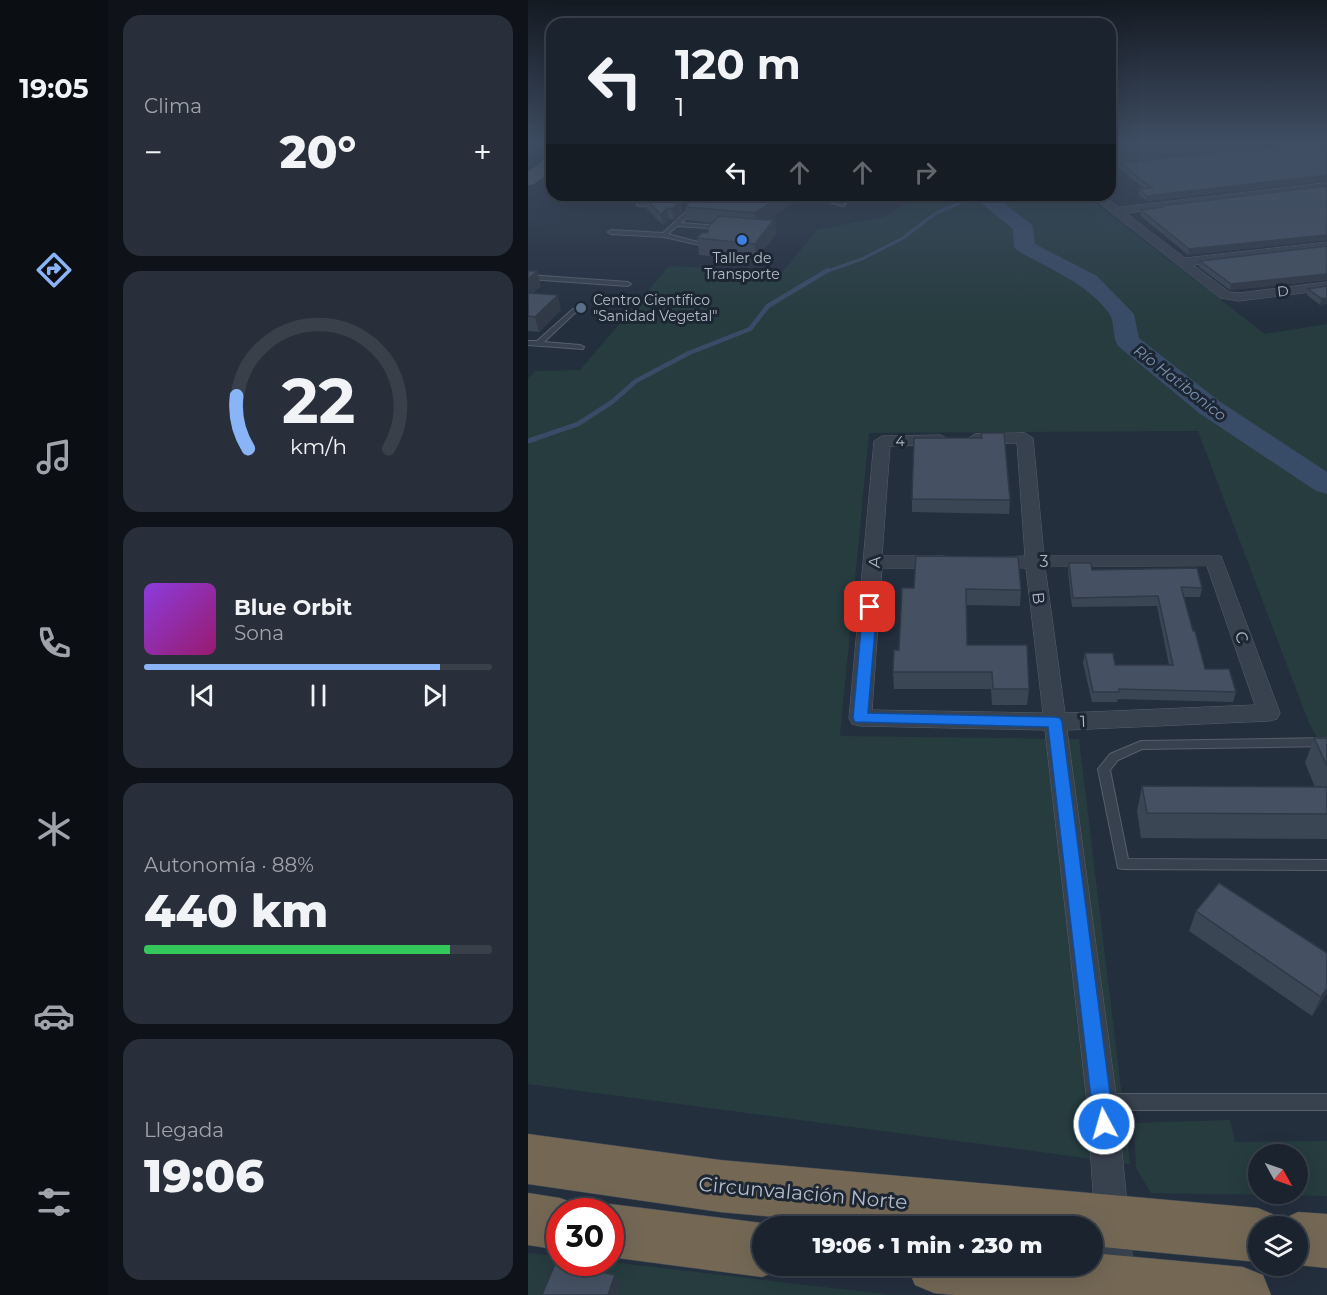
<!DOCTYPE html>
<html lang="es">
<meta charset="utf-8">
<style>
:root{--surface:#1b232e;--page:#282f3a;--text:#f1f3f6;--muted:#a0a4aa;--line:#39404a;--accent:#8ab4f8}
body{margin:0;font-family:Montserrat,sans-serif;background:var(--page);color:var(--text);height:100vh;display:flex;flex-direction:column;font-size:22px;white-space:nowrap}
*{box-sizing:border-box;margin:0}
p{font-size:20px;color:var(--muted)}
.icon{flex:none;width:33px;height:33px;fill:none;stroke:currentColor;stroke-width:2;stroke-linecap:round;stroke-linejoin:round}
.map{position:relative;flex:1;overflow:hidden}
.drawer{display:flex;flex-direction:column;gap:15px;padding:15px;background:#0f1319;width:420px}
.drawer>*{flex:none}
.banner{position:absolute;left:18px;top:18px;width:570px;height:183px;border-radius:18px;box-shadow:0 6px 24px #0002,0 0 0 2px var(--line);background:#1b232e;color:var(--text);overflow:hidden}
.needle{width:39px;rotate:130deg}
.tools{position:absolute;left:720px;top:1144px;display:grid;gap:12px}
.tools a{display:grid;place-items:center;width:60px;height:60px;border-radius:50%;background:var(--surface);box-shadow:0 6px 24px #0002,0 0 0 2px var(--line);font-size:30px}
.speed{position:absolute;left:18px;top:1198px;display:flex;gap:12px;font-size:30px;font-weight:700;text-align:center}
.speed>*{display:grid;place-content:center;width:78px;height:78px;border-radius:50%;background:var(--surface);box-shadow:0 6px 24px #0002,0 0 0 2px var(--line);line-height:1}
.speed .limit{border:9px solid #d22;background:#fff;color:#111}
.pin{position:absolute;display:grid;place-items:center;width:51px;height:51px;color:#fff;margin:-26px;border-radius:12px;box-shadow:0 3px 9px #0006}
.me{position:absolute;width:66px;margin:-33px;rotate:354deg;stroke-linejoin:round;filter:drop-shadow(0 0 4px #0008)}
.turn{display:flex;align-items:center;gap:21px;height:126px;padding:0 30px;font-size:27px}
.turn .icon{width:78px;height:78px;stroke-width:2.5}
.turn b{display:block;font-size:42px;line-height:51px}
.lanes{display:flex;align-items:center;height:57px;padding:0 30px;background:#0003;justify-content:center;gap:30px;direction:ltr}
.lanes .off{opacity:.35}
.big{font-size:45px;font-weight:800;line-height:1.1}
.drawer .card{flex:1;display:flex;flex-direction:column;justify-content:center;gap:9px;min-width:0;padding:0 21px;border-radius:18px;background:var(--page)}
.drawer .dial{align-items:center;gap:0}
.dial svg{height:156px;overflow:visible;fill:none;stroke:var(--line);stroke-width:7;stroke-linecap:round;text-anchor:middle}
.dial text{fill:var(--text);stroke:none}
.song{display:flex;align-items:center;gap:18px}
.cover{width:72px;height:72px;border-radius:9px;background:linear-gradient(135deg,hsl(270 70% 55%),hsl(320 70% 35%))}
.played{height:6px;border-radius:3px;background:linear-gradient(90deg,var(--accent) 85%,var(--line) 85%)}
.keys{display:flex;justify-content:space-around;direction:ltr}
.heat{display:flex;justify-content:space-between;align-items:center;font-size:33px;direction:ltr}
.charge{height:9px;border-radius:4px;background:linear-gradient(90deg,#34c759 88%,var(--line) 0)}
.trip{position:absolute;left:224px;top:1216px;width:351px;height:60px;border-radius:30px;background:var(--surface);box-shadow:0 6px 24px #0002,0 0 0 2px var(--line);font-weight:800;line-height:60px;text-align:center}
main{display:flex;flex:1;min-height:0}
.tabs{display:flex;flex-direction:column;width:108px;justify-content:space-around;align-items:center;background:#0b0e12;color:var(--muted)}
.tabs .icon{width:42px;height:42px}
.tabs .on{color:var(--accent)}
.tabs b{font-size:27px;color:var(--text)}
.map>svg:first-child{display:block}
.green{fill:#263c3f;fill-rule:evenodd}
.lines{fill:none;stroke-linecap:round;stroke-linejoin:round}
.stream-far2{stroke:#394c67;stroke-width:3}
.stream-far1{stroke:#394c67;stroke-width:4.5}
.stream{stroke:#394c67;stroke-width:5}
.river{fill:#394c67;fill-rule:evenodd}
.lane-casing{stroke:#565f6c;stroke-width:2}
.street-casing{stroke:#565f6c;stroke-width:1}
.primary-casing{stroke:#414a57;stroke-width:1}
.highway-casing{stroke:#434c59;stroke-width:1}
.lane{fill:#38414e;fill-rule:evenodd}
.street{fill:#38414e;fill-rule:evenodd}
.primary{fill:#56606e;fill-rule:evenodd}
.highway{fill:#746855;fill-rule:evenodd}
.wall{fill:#3b4654}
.shaded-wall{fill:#303945}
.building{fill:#455162;stroke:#303945;stroke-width:1.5}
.route{fill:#1a73e8;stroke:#114b97;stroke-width:1.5}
.shop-dot{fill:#3f7fe0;stroke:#1d2633;stroke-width:2}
.service-dot{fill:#5c6f8a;stroke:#1d2633;stroke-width:2}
.labels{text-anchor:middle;stroke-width:6;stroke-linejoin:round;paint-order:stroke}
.far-poi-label{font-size:14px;fill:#b4bcc9;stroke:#1d2633}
.far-street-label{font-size:14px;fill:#b4bcc9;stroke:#1d2633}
.far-water-label{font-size:15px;font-style:italic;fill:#7c92b1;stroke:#1d2633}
.street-label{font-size:16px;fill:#b4bcc9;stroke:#1d2633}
.near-street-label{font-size:20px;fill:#b4bcc9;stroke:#1d2633}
</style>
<main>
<nav class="tabs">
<b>19:05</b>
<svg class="icon on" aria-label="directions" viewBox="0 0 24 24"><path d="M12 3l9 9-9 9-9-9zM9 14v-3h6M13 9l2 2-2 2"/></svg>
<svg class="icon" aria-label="music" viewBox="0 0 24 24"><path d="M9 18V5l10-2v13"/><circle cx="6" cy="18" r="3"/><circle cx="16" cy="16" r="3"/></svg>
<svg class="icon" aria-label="phone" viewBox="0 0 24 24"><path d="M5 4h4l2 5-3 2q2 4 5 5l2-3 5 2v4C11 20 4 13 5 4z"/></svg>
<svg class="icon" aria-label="climate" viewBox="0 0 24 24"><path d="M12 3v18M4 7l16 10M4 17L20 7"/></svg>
<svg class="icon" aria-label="car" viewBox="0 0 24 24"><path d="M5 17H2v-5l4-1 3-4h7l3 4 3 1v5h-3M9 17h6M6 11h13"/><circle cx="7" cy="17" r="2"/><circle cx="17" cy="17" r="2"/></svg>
<svg class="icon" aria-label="filters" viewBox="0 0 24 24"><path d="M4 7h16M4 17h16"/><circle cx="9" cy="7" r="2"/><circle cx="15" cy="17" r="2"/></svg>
</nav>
<section class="drawer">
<div class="card"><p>Clima</p>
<div class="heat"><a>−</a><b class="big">20°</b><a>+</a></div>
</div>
<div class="card dial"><svg viewBox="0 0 100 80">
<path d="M14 69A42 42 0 1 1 86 69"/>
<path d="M14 69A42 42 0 0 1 8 42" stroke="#8ab4f8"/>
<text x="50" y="56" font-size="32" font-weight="700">22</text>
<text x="50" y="72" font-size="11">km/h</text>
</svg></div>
<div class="card">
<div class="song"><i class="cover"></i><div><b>Blue Orbit</b><p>Sona</p></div></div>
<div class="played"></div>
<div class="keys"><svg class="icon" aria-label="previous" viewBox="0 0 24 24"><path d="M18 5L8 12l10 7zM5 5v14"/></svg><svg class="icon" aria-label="pause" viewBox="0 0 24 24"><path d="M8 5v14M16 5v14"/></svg><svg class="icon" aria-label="next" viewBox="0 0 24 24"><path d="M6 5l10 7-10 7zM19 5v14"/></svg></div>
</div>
<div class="card"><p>Autonomía · 88%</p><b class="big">440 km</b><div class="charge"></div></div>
<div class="card"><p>Llegada</p><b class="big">19:06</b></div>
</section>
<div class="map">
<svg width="799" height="1295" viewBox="0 0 799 1295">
<rect width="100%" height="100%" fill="#242f3e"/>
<path class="green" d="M 392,195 L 557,195 L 737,334 L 799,324 L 799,742 L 791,742 L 781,723 L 670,431 L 341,433 L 312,736 L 551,739 L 602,1164 L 0,1084 L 0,378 L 7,371 L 52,370 L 141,266 L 255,271 L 290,229 L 357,217 Z
M 702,1120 L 707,1142 L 799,1141 L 799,1196 L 623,1193 L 608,1168 L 606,1123 ZM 730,1155 L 770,1155 L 770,1194 L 730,1194 Z
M 0,1253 L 31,1256 L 32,1263 L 83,1262 L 364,1295 L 0,1295 Z"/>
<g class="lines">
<path class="stream-far2" d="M 297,272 L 334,259 L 375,238 L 408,213 L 450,195"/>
<path class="stream-far1" d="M 3,440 L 50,424 L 84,402 L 108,381 L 161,353 L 222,329 L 240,306 L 300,270"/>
<path class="stream" d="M 0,441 L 7,439"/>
<path class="river" d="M 443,195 L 465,195 L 502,223 L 505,227 L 507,244 L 569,276 L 606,314 L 611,338 L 691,401 L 799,472 L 799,494 L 788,491 L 671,413 L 590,346 C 584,337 587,324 582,315 C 564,286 518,267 490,251 L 486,247 L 485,229 Z"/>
<g class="lane-casing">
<path id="lane" d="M 582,162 L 605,162 L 608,164 L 605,166 L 582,166 Z
M 176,195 L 182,195 L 153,223 L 193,226 L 195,227 L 195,229 L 149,226 L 140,234 L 181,245 L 181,247 L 136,237 L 83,234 L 80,232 L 83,230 L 135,233 Z
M 277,195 L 287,195 L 318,204 L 315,206 Z
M 109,203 L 131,203 L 134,205 L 131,207 L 111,206 L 109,205 Z
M 0,275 L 100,282 L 103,284 L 100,286 L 0,279 Z
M 45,309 L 50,310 L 16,342 L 52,345 L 56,347 L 55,349 L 0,345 L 0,341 L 9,341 Z
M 799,738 L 799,746 L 614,749 L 590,760 L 582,770 L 600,859 L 799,860 L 799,870 L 595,869 L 590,868 L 570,769 L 582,754 L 613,741 Z
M 577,1094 L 799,1094 L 799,1110 L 577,1110 L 572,1107 L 569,1102 L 572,1097 Z"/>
</g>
<g class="street-casing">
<path id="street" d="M 698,140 L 730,140 L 725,143 L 582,158 L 582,152 Z
M 799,183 L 799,189 L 598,213 L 657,258 L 799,242 L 799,250 L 665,265 L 701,292 L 711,293 L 799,282 L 799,290 L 711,301 L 692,298 L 561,195 L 574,195 L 590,207 Z
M 497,433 L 505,438 L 516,556 L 693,556 L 752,713 L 749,719 L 741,721 L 539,730 L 589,1102 L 608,1295 L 572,1295 L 559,1102 L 517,730 L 332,726 L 324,724 L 321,718 L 346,441 L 354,436 L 413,435 L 421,440 L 413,445 L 362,446 L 354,556 L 416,556 L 423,558 L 426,562 L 423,566 L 416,568 L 354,568 L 344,710 L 515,713 L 498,568 L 455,566 L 452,562 L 455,558 L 497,556 L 489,443 L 447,444 L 439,439 L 447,434 ZM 679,566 L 727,705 L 537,713 L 517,567 Z"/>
</g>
<g class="primary-casing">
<path id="primary" d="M 24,157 L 24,170 L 6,184 L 0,185 L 0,172 L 18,159 Z"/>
</g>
<g class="highway-casing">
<path id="highway" d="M 0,1134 L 192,1160 L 730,1208 L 749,1216 L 751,1221 L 770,1212 L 799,1214 L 799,1268 L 770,1265 L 770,1227 L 730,1227 L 730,1262 L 564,1246 L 564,1227 L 357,1227 L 192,1212 L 0,1184 Z
M 0,1193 L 32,1198 L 51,1205 L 53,1212 L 32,1212 L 32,1250 L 0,1245 Z
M 82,1204 L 234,1223 L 243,1227 L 234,1227 L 234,1266 L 254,1266 L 253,1269 L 234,1277 L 82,1257 L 82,1212 L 63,1212 Z
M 564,1253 L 715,1267 L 735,1275 L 743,1295 L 426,1295 L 406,1293 L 387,1285 L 379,1266 L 564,1266 Z"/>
</g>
<use href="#lane" class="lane"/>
<use href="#street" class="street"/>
<use href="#primary" class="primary"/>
<use href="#highway" class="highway"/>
</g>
<path class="wall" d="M 726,140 L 789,140 L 600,161 L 585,160 L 586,155 Z
M 799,140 L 799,181 L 619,201 L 611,195 L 611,189 L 617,189 L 592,169 L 592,163 Z
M 799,186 L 799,240 L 660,255 L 613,216 L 613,210 L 632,208 L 632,206 Z
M 109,195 L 270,195 L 271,199 L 239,220 L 247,218 L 248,234 L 228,260 L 171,255 L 169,238 L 180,233 L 185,223 L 159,220 L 157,207 L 160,203 L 153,203 L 155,211 L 146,219 L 141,219 L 135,225 L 119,209 L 118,200 L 110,199 Z
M 799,246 L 799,280 L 702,290 L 671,267 L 672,261 Z
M 0,271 L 13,286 L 5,293 L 33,310 L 11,332 L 0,331 Z
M 799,286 L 792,305 L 779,295 L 780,289 Z
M 384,499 L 482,500 L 481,514 L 384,512 Z
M 541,563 L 564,570 L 674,588 L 672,597 L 656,597 L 665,631 L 677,669 L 708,692 L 705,702 L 590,699 L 589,702 L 564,702 L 555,663 L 557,653 L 587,665 L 641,665 L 629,606 L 544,607 L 540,572 Z
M 386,588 L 493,590 L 492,606 L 438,605 L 439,645 L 501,689 L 499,705 L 464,705 L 463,689 L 366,689 L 365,672 Z
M 786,738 L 799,738 L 799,839 L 613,838 L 609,811 L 614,786 L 787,787 L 777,763 Z
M 668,911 L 799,953 L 799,993 L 784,1016 L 661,931 Z"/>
<path class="shaded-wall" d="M 5,140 L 21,140 L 0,154 L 0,143 Z
M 628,140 L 678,140 L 582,150 L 582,145 Z
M 743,140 L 789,140 L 600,161 L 601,155 Z
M 799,175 L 799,181 L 619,201 L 619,196 Z
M 162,195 L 173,195 L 163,204 Z
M 255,195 L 270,195 L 271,199 L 229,227 L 227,213 Z
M 153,200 L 155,211 L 146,219 L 144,209 Z
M 139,208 L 141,219 L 135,225 L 133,215 Z
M 247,218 L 248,234 L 228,260 L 227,244 Z
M 799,235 L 799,240 L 660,255 L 661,249 Z
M 9,271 L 13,286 L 0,297 L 0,279 Z
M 799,274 L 799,280 L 702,290 L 703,284 Z
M 30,295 L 33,310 L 11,332 L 7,317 Z
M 799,298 L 799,304 L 792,305 L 794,299 Z
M 799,988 L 799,993 L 784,1016 L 793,997 Z
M 87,1275 L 93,1285 L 90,1295 L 80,1295 Z"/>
<path class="building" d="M 582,140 L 628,140 L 582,145 Z
M 726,140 L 743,140 L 601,155 L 586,155 Z
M 799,140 L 799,175 L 619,196 L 611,189 L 624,188 L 592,163 Z
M 799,186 L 799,235 L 661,249 L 613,210 L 634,207 L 632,206 Z
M 169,195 L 255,195 L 227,213 L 157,207 Z
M 117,198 L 153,200 L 144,209 L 139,208 L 133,215 Z
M 191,216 L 241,220 L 247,218 L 227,244 L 169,238 L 174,233 L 180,233 L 180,227 Z
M 799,246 L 799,274 L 703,284 L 672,261 Z
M 0,271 L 9,271 L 0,279 Z
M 799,286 L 799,298 L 794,299 L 780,289 Z
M 0,293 L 30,295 L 7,317 L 0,316 Z
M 453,433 L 476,433 L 482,500 L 384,499 L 386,438 L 454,438 Z
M 388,556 L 490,557 L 493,590 L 438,589 L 439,645 L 499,645 L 501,689 L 465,689 L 464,672 L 365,672 L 366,650 L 371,650 L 374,588 L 386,588 Z
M 541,563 L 563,563 L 564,570 L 669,568 L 674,588 L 653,587 L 665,631 L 667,631 L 677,669 L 701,669 L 708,692 L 591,689 L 591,692 L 565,692 L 557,653 L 585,653 L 587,665 L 645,665 L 630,596 L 545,598 Z
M 786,738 L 799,738 L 799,766 Z
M 614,786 L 799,787 L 799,814 L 619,813 Z
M 691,883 L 799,953 L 799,988 L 793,997 L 668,911 Z
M 28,1262 L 87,1275 L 80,1295 L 14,1295 Z"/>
<linearGradient id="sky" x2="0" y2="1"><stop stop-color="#141a22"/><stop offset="0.44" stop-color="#3f4d63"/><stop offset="1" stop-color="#3f4d63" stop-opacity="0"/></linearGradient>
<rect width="799" height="321" fill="url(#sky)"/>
<path class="route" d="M 342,603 L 349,607 L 340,713 L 527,717 L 532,718 L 534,722 L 586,1124 L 583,1131 L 576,1134 L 569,1131 L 566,1124 L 520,727 L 327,722 L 325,718 L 335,607 Z"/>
<circle class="shop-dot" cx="214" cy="240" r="6"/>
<circle class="service-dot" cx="53" cy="308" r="6"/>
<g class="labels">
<g class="far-poi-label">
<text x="214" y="263">Taller de<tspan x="214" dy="16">Transporte</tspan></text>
<text x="65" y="305" text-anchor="start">Centro Científico<tspan x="65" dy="16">"Sanidad Vegetal"</tspan></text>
</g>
<g class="far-street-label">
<text transform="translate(755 291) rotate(-7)" y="5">D</text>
<text transform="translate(372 441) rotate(-1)" y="5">4</text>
</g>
<g class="far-water-label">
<text transform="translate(652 383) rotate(38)" y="5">Río Hatibonico</text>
</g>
<g class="street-label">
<text x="516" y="567">3</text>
<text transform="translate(346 562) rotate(-85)" y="6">A</text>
<text transform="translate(511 598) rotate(83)" y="6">B</text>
<text transform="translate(714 637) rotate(70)" y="6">C</text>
<text transform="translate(555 721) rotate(-2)" y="6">1</text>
</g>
<g class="near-street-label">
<text transform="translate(275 1193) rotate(5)" y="7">Circunvalación Norte</text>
</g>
</g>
</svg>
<div class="tools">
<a><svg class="needle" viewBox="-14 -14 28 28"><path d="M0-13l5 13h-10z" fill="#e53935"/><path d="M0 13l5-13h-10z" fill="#a0a4aa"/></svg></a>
<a><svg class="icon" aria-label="layers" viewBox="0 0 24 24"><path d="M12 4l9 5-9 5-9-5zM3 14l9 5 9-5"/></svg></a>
</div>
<div class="speed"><div class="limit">30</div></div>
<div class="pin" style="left:342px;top:607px;background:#d93025"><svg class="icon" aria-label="arrive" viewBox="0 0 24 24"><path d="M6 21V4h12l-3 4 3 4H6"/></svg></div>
<svg class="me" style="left:576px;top:1124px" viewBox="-20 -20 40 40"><circle r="17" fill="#1a73e8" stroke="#fff" stroke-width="3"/><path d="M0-11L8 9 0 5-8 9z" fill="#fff"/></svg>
<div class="trip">19:06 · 1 min · 230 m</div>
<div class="banner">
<div class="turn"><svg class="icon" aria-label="left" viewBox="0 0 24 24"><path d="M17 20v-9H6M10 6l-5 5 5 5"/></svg><div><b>120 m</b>1</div></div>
<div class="lanes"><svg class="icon" aria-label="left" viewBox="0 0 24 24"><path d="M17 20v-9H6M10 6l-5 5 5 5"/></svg><svg class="icon off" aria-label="ahead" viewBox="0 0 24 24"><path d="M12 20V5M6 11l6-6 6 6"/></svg><svg class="icon off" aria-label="ahead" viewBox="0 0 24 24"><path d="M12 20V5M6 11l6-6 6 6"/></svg><svg class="icon off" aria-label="right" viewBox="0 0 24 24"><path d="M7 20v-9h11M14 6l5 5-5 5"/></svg></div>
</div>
</div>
</main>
